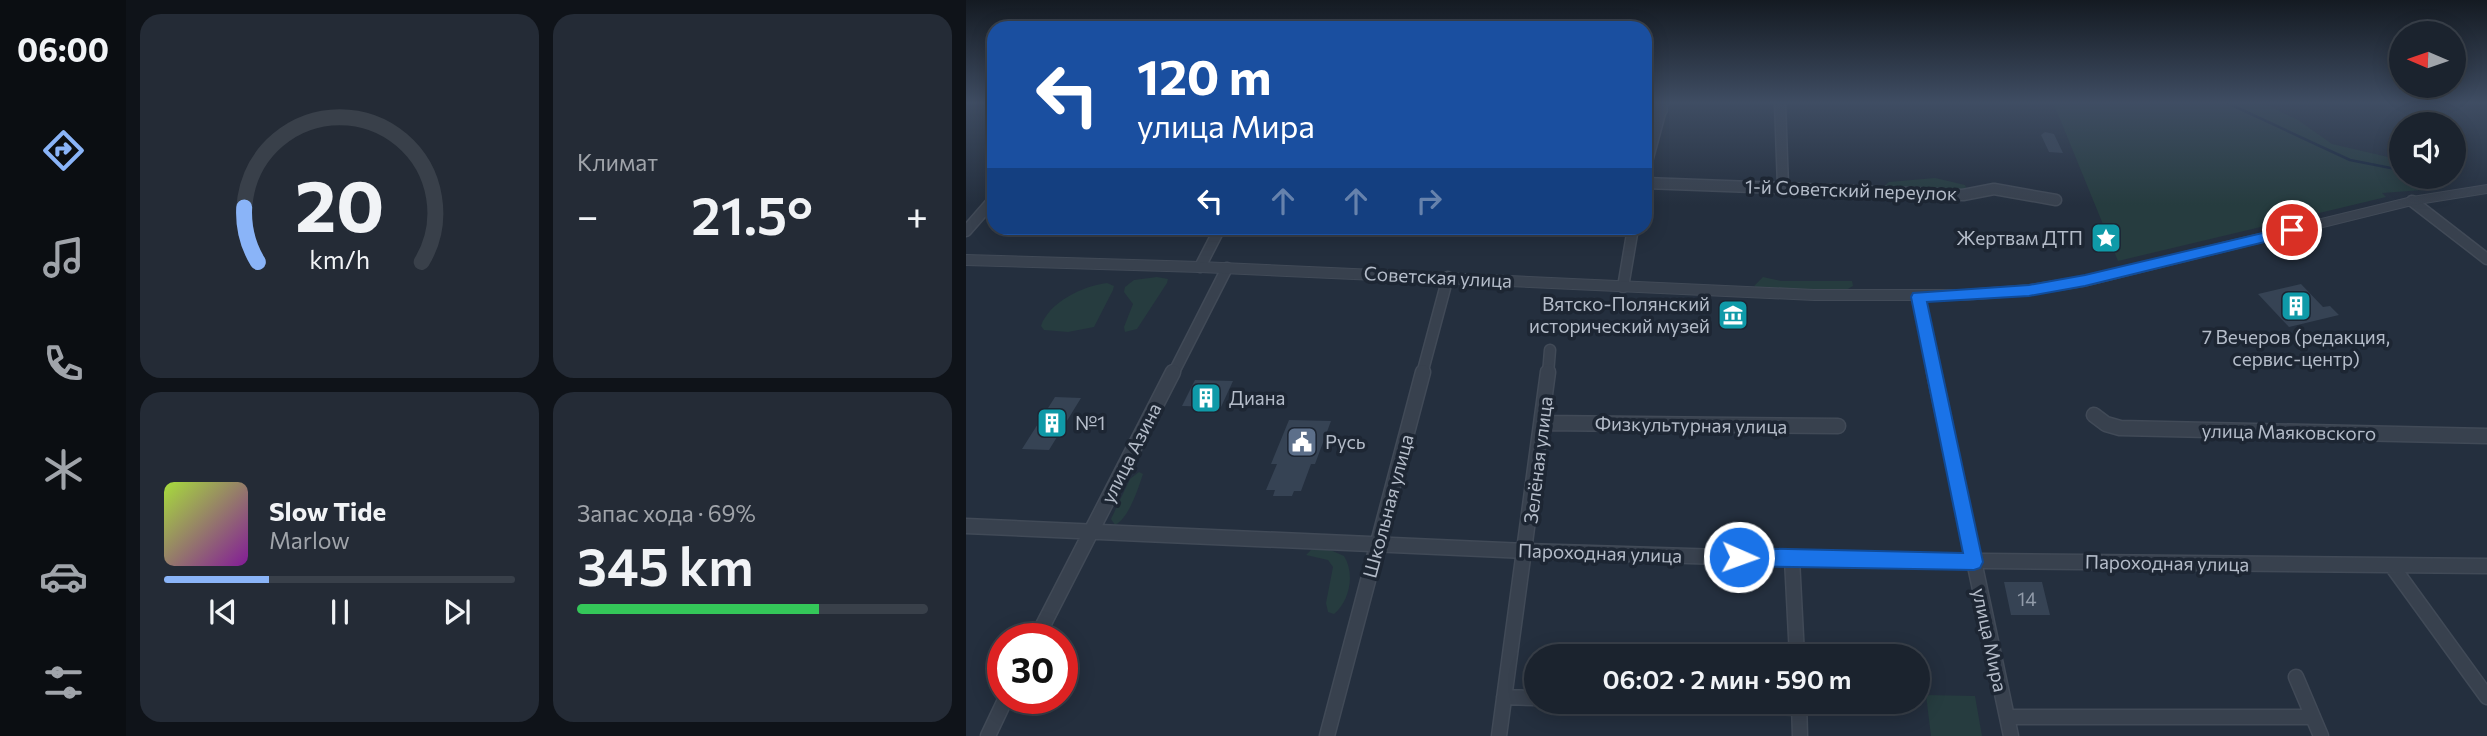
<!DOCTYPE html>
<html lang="ru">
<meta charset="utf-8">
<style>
:root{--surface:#1b232e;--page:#242b36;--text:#f1f3f6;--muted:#a0a4aa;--line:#39404a;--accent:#8ab4f8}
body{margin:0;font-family:Commissioner,sans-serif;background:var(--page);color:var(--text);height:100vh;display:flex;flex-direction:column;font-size:26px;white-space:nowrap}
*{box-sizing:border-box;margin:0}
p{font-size:23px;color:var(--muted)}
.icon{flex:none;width:38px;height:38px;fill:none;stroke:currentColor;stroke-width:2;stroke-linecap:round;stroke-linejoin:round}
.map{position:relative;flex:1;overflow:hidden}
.side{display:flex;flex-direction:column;gap:14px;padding:14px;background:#0f1319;width:840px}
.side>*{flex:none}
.hud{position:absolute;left:21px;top:21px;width:665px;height:214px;border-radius:21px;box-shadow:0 4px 18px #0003,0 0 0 2px var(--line);background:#1a4fa0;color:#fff;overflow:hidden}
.needle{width:46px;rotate:272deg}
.fabs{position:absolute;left:1423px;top:21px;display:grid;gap:14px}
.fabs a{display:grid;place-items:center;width:77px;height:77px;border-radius:50%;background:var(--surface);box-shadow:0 4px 18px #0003,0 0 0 2px var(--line);font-size:35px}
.speed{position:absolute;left:21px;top:623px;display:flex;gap:14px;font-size:35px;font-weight:700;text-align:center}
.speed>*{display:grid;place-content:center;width:91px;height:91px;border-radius:50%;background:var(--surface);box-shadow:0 4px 18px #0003,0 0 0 2px var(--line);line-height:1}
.speed .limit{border:10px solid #d22;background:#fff;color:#111}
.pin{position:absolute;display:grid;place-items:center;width:60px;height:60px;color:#fff;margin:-30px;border:4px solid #fff;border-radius:50%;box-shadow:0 2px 7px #0007}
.me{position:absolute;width:77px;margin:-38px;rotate:92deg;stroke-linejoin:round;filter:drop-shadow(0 0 5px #0008)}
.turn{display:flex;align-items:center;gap:24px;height:147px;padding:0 35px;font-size:32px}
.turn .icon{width:91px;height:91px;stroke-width:2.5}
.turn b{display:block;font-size:49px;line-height:60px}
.lanes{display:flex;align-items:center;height:66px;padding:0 35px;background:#0003;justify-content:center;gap:35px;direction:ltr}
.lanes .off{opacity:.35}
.big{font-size:52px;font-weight:600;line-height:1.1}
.side .widget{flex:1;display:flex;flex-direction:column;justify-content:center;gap:10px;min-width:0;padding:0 24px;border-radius:21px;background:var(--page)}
.side .dial{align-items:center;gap:0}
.dial svg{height:182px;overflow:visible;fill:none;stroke:var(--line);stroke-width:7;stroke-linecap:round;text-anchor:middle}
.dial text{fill:var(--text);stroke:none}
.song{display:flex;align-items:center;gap:21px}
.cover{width:84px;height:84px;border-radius:10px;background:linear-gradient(135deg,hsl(80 70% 55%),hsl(290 70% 35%))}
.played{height:7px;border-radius:4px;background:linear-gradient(90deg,var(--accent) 30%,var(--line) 30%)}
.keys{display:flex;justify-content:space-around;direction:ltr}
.heat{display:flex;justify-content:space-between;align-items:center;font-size:38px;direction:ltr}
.charge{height:10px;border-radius:5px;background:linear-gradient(90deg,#34c759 69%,var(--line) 0)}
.side .tiles{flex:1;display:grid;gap:14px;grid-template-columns:repeat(2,1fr)}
.trip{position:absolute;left:558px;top:644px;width:406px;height:70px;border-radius:35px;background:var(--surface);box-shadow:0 4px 18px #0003,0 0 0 2px var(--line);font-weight:600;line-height:70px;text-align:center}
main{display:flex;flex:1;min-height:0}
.tab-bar{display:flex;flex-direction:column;width:126px;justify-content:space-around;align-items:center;background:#0b0e12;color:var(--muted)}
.tab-bar .icon{width:49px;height:49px}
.tab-bar .active{color:var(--accent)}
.tab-bar b{font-size:32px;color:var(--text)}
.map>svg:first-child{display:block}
.green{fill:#263c3f}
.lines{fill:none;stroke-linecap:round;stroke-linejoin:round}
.stream{stroke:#17263c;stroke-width:2.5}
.building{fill:#364354}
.minor-far1-casing{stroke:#414a57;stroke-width:13}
.minor-casing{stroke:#414a57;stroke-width:17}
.tertiary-casing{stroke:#414a57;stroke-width:2}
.minor-far1{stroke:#38414e;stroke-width:10}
.minor{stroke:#38414e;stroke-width:14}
.tertiary{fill:#38414e;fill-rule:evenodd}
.route{fill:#1a73e8;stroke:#114b97;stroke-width:2}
.labels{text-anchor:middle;stroke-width:7;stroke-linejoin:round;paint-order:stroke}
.street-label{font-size:19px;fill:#b4bcc9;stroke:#1d2633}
.poi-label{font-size:19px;fill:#b4bcc9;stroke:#1d2633;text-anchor:start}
.near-number-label{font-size:19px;fill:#929caa}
</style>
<main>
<nav class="tab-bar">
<b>06:00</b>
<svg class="icon active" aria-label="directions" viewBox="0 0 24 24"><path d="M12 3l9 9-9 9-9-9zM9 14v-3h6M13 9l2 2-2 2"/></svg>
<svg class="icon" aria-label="music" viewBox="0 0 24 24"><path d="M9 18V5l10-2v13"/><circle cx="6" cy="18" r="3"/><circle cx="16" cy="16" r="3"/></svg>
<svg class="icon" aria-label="phone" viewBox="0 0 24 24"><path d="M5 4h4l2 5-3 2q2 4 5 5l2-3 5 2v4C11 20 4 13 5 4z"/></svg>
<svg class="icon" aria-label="climate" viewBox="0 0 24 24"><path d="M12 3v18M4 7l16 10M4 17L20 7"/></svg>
<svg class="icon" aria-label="car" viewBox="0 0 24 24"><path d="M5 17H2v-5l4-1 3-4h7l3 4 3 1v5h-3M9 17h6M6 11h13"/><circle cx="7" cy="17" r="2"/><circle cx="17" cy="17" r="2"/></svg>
<svg class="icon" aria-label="filters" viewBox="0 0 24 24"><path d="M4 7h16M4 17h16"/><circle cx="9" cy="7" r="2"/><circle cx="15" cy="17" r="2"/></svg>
</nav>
<section class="side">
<div class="tiles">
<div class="widget dial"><svg viewBox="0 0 100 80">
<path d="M14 69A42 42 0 1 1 86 69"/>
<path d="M14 69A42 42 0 0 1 8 45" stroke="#8ab4f8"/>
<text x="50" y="56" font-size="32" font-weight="700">20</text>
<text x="50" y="72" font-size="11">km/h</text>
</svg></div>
<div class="widget"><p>Климат</p>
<div class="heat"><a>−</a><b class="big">21.5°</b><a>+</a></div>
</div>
<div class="widget">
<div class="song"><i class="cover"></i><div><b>Slow Tide</b><p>Marlow</p></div></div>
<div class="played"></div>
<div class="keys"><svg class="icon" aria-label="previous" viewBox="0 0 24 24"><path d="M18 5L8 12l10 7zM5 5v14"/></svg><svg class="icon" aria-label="pause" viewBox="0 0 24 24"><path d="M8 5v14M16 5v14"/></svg><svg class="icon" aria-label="next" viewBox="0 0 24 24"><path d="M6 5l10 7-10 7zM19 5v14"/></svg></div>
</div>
<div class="widget"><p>Запас хода · 69%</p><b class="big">345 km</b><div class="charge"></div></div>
</div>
</section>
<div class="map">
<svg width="1521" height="736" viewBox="0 0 1521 736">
<rect width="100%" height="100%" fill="#242f3e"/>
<path class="green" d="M 1087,102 L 1295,102 L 1332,120 L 1366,144 L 1435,160 L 1435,177 L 1479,177 L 1479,180 L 1457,190 L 1416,193 L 1420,197 L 1152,261 Z
M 969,178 L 999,185 L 1001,191 L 916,188 L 923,182 Z
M 191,277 L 202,279 L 201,283 L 171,329 L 159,332 L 158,327 L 167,304 L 158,292 L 159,287 L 168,280 Z
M 797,277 L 815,281 L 886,281 L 887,286 L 878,291 L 794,288 L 788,286 Z
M 141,283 L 148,286 L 147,290 L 128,327 L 102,332 L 78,330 L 75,326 C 83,302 117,286 141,283 Z
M 173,472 L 177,474 C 172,489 163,518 149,525 L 145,519 L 164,479 Z
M 362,549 L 378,556 C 389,573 384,601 368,614 L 362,612 L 360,603 L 367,567 L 362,560 L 340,555 L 345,550 Z
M 960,695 L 1009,696 L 1016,736 L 965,736 Z"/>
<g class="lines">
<path class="stream" d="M 1259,102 L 1384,160 L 1435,170"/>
</g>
<path class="building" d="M 1079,132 L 1088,134 L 1097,153 L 1083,152 L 1075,135 Z
M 1335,284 L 1357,307 L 1364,306 L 1373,315 L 1323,327 L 1292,294 Z
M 229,380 L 267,381 L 255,407 L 216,406 Z
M 89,397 L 115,398 L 83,450 L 56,449 Z
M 323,420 L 365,421 L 349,464 L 345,464 L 335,491 L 328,491 L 326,496 L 307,496 L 309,490 L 300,490 L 311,464 L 305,464 Z
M 1038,582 L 1076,582 L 1084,615 L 1045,615 Z"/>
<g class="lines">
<g class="minor-far1-casing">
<path id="minor-far1" d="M 814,102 L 817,187
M 679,110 L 696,110
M 679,169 L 697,102
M 679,183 L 997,195 L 1028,189 L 1090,200
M 1446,201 L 1521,259
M 0,231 L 28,199
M 234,267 L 254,228
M 657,287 L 667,228
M 952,297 L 968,374
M 207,374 L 261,268
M 456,374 L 482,277
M 582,374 L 584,350"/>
</g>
<g class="minor-casing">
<path id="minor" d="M 968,372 L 1045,736
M 1128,415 L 1140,424 L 1154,428 L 1521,436
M 577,423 L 872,426
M 0,526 L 560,551 L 826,559 L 1521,566
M 826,559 L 831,656
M 1426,566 L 1521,697
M 70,639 L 207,372
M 1330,677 L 1355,736
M 538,697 L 570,698
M 660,702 L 833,708
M 833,702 L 834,736
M 1041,717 L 1347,717
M 22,736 L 40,698
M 361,736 L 457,372
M 533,736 L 582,372"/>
</g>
<g class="tertiary-casing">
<path id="tertiary" d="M 1521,185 L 1521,193 L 1446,205 L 1119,286 L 1063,295 L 998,300 L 848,300 L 234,272 L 0,265 L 0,255 L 234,262 L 848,290 L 998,290 L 1063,285 L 1119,276 L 1446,197 Z"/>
</g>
<use href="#minor-far1" class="minor-far1"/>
<use href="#minor" class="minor"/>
<use href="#tertiary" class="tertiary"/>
</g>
<linearGradient id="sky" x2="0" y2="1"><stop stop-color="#141a22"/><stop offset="0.5" stop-color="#3f4d63"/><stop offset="1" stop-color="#3f4d63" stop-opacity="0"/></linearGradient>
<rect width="1521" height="205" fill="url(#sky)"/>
<path class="route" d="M 1326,226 L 1331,227 L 1331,234 L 1119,286 L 1063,296 L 961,302 L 1017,562 L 1014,568 L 1008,570 L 773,566 L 766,563 L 763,557 L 766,551 L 773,548 L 997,553 L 945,297 L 947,293 L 1063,285 L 1119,275 Z"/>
<defs>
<g id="sight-square" transform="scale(1.575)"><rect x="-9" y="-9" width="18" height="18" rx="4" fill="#0f9aa8" stroke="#1d2633"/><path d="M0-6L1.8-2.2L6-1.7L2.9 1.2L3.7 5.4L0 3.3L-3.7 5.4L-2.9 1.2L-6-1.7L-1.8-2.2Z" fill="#fff"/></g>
<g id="building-square" transform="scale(1.575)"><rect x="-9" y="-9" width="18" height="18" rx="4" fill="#0f9aa8" stroke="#1d2633"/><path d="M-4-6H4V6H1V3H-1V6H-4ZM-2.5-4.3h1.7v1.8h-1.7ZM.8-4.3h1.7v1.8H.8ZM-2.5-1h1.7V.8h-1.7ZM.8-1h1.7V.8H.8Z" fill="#fff"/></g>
<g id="museum-square" transform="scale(1.575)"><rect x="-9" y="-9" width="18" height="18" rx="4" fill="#0f9aa8" stroke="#1d2633"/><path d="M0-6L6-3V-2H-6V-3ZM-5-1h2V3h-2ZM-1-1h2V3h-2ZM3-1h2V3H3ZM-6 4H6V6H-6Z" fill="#fff"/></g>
<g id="civic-square" transform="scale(1.575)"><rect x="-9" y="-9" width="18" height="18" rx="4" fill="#5c6f8a" stroke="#1d2633"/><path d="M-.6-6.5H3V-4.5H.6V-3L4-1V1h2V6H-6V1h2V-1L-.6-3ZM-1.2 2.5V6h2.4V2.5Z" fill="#fff"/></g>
</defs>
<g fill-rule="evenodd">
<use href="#sight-square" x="1140" y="238"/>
<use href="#building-square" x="1330" y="306"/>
<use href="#museum-square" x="767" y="315"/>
<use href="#building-square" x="240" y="398"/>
<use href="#building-square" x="86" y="423"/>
<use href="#civic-square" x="336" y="442"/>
</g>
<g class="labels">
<g class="street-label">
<text transform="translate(885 190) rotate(2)" y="7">1-й Советский переулок</text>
<text transform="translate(472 277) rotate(3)" y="7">Советская улица</text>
<text transform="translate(725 425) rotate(1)" y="7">Физкультурная улица</text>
<text transform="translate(1323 432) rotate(1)" y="7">улица Маяковского</text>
<text transform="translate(165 453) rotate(-63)" y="7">улица Азина</text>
<text transform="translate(572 460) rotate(-83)" y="7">Зелёная улица</text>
<text transform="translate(422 506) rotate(-75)" y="7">Школьная улица</text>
<text transform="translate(634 553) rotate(2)" y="7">Пароходная улица</text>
<text transform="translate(1201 563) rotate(1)" y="7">Пароходная улица</text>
<text transform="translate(1024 640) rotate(78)" y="7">улица Мира</text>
</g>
<g class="poi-label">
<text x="1117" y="245" text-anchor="end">Жертвам ДТП</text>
<text x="744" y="311" text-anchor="end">Вятско-Полянский<tspan x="744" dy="22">исторический музей</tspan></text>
<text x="1330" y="344" text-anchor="middle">7 Вечеров (редакция,<tspan x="1330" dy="22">сервис-центр)</tspan></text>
<text x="263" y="405">Диана</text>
<text x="109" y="430">№1</text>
<text x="359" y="449">Русь</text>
</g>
<g class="near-number-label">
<text x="1061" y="606">14</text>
</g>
</g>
</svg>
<div class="fabs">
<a><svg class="needle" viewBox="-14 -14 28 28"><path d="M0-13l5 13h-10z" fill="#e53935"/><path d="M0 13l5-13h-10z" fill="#a0a4aa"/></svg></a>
<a><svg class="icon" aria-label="sound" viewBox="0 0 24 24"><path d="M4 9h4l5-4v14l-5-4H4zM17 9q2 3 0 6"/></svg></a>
</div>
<div class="speed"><div class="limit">30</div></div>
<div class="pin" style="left:1326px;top:230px;background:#d93025"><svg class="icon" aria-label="arrive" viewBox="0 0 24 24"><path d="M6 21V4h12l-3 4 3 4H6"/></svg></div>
<svg class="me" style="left:773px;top:557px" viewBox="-20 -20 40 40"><circle r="17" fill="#1a73e8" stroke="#fff" stroke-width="3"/><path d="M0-11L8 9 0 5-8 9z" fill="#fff"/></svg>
<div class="trip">06:02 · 2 мин · 590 m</div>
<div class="hud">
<div class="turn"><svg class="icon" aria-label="left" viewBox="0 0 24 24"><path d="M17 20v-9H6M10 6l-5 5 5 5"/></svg><div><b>120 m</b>улица Мира</div></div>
<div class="lanes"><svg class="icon" aria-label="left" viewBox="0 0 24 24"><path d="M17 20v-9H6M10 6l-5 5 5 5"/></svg><svg class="icon off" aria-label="ahead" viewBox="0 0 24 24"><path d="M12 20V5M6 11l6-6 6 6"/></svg><svg class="icon off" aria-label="ahead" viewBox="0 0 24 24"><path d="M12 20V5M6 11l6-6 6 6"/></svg><svg class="icon off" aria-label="right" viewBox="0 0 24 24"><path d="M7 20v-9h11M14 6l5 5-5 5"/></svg></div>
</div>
</div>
</main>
